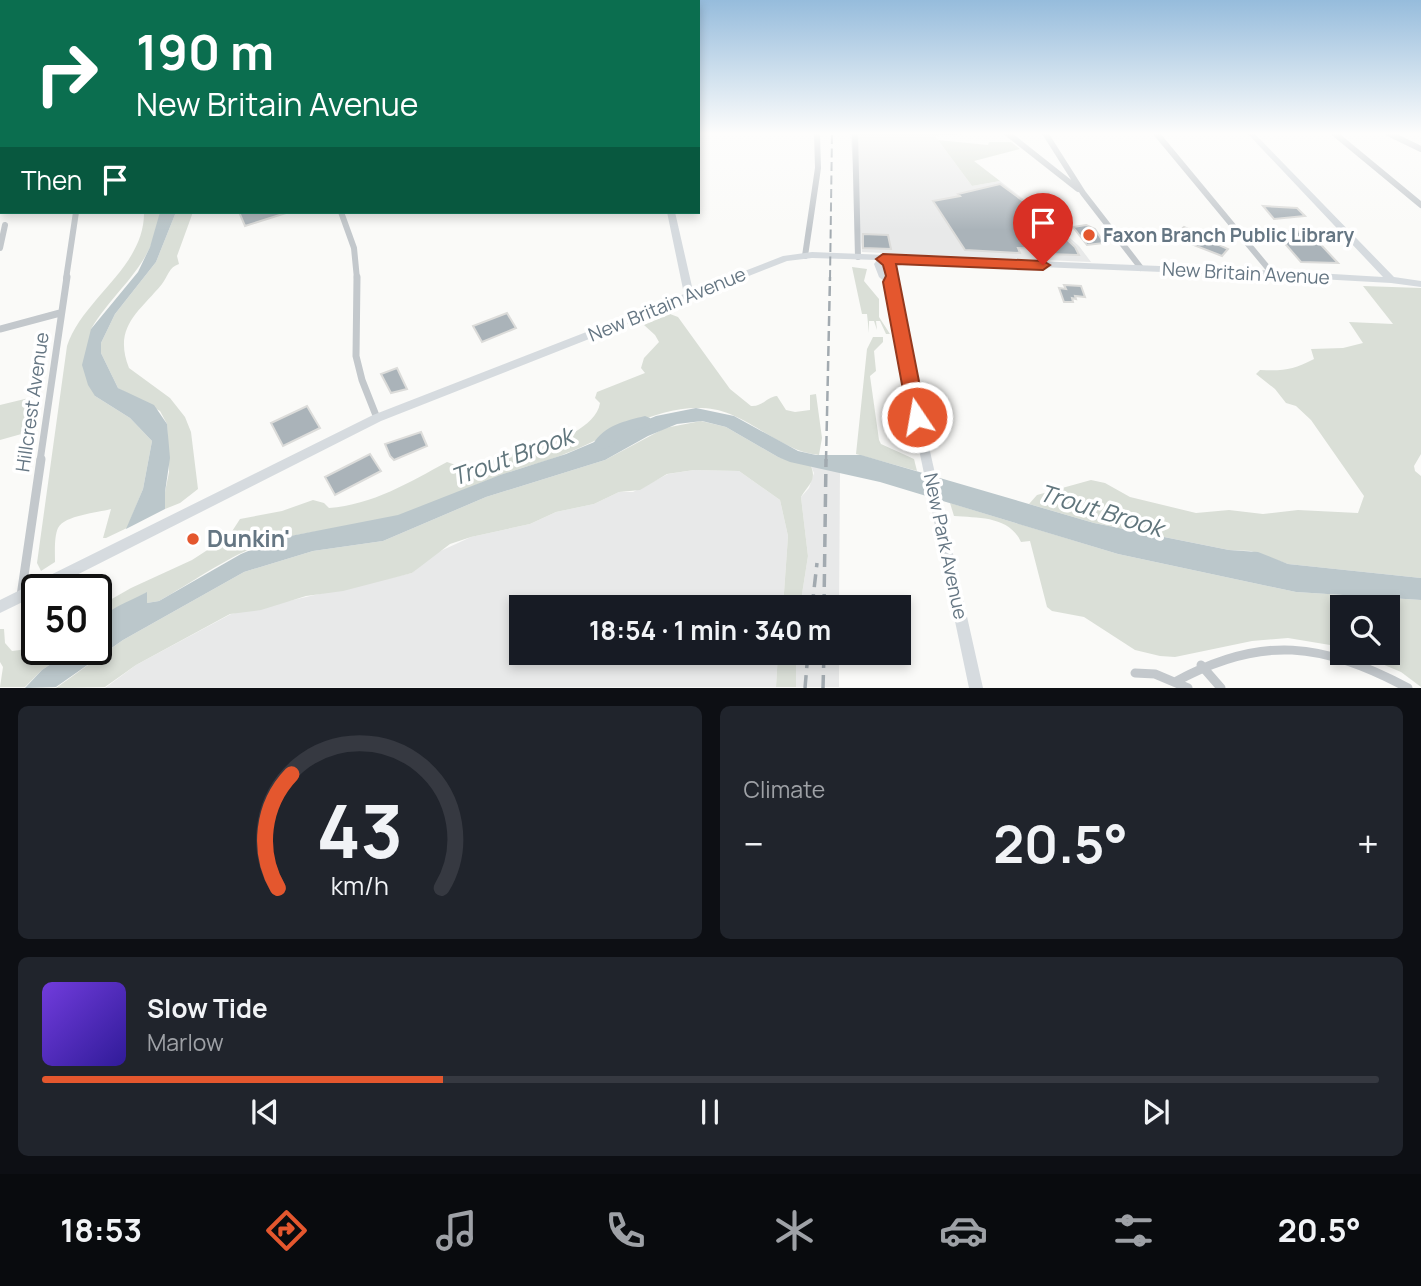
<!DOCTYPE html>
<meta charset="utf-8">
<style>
:root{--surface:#171b24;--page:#20242c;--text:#f1f3f6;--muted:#9ea1a6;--line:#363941;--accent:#e4572e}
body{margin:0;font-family:Manrope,sans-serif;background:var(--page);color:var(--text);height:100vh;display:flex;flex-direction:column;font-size:26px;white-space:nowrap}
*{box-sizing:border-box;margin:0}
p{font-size:23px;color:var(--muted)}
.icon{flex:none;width:38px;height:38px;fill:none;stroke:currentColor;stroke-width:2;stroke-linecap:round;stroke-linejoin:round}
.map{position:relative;height:688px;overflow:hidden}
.sheet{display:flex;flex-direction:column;gap:18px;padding:18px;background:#0d0f14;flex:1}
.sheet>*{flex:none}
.banner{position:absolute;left:0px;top:0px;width:700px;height:214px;box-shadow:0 4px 10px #0003;background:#0b6e4f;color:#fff;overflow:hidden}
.buttons{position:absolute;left:1330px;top:595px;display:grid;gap:14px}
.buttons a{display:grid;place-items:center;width:70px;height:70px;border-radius:0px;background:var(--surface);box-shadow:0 4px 10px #0003;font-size:35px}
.speed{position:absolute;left:21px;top:574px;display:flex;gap:14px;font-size:35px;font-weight:700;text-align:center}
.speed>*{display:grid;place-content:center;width:91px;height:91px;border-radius:50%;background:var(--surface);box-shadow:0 4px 10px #0003;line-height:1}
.speed .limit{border:4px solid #111;border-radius:10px;background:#fff;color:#111}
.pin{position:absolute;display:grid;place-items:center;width:60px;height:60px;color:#fff;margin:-72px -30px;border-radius:50% 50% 50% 0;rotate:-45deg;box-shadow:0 0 7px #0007}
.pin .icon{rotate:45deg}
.me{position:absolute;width:77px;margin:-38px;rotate:348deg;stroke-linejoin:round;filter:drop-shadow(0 0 5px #0008)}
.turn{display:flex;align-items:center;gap:24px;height:147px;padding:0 21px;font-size:32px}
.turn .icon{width:91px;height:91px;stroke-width:2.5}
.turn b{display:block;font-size:49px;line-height:60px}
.then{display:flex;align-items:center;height:66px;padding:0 21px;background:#0003;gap:14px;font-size:26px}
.big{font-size:52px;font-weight:700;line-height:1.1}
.sheet .card{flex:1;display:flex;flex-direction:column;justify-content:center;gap:10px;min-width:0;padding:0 24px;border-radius:10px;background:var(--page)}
.sheet .dial{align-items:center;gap:0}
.dial svg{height:182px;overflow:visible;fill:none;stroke:var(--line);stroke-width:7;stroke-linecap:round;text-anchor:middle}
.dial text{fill:var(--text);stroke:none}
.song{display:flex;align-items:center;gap:21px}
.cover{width:84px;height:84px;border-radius:10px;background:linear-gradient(135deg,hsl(260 70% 55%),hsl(250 70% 35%))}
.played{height:7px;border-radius:4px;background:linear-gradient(90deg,var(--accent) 30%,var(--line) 30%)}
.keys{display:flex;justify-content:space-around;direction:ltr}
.heat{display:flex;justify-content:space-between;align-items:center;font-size:38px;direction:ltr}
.sheet .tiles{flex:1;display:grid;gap:18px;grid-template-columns:1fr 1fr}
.card:last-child{grid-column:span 2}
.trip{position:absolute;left:509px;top:595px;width:402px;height:70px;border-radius:0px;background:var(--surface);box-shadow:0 4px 10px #0003;font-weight:700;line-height:70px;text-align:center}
.tab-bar{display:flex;height:112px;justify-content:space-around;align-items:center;background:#090b0e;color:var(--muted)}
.tab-bar .icon{width:49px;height:49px}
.tab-bar .selected{color:var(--accent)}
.tab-bar b{font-size:32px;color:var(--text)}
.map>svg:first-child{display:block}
.built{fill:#e8e9e9}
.green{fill:#dadfd7}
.water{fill:#bbc7cb}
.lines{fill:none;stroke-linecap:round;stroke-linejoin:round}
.river{fill:#bbc7cb;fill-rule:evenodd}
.building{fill:#aab3b9;stroke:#dcdcda;stroke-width:2}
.street-far2{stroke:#c3c8cc;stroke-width:6}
.street-far1{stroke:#c3c8cc;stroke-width:7}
.street{stroke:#c3c8cc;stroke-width:9}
.secondary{fill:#d6dbdf;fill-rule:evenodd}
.rail-far2{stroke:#a2aab0;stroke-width:2;stroke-dasharray:9 4.5;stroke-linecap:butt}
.rail-far1{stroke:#a2aab0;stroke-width:2.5;stroke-dasharray:10 5;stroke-linecap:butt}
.rail{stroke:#a2aab0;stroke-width:3.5;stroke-dasharray:13 7;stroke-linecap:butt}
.route{fill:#e4572e;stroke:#94391e;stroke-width:2}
.poi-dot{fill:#e4572e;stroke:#fff;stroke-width:2.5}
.labels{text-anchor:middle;stroke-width:7;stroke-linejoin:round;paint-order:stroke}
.poi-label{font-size:19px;font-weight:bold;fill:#657683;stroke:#fff;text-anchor:start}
.street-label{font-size:19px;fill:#657683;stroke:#fff}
.near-poi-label{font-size:23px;font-weight:bold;fill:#657683;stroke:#fff;text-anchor:start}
.near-water-label{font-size:24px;font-style:italic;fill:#60757c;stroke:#fff}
</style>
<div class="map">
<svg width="1421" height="688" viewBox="0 0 1421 688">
<rect width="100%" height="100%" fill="#fafaf8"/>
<path class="built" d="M 850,133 L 980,133 L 935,136 L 972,186 L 1000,181 L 1038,210 L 1079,246 L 1091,262 L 862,252 Z
M 811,466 L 840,471 L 839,607 L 800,607 L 808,556 L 801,497 L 809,488 L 814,473 Z
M 694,470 L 739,471 L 780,500 L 788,536 L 783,607 L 522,607 L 522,653 L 778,653 L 776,687 L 105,688 L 136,665 L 231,614 L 412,573 L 434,554 L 471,537 L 530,524 L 556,512 L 594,504 L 619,492 L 633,492 L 668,474 Z
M 796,653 L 839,653 L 839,687 L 796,687 Z"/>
<path class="green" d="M 938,140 L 988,145 L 989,142 L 1011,142 L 1020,149 L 974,161 L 1000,181 L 972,186 Z
M 144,212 L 160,212 C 153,267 117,286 91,329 L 95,396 L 130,418 L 152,441 L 143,489 L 127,528 L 106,538 L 103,538 L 111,509 C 97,513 65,515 58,528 C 54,537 55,552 55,562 L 41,571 L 37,563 L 67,346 C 83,298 145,267 144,212 Z
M 176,212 L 193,212 L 177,256 L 179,264 C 169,267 168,276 162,284 C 138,313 113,327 129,368 L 170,398 L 185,417 L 191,432 L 198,489 L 180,503 L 165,509 L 165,492 L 169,472 L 167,424 L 160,411 L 118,388 L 101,353 L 101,343 L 115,314 L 156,262 Z
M 852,267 L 867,269 L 864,281 L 879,299 L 879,317 L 890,334 L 886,334 L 880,321 L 876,321 L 877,330 L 874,321 L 869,321 L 869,333 L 867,314 L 862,314 Z
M 1363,286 L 1421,288 L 1421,454 L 1414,466 L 1415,471 L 1421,476 L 1421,578 L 1288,564 L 1251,551 L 1229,550 L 1094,523 L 1029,504 L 1037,495 L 1091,480 L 1105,483 L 1130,497 L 1196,513 L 1229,510 L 1263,514 L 1298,510 L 1358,513 L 1364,496 L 1311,420 L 1296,406 L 1286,403 L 1275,389 L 1256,374 L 1260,370 C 1284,371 1293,370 1314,359 L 1311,349 L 1343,348 L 1363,343 L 1349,322 L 1393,324 Z
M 670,314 L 678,317 L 730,389 L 751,406 C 762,407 767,397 777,396 L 786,410 L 795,412 L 810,410 L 810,395 L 816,394 L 822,438 L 819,455 C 776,451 746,409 702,408 C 655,406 610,436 567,453 C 546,462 523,467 501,475 C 466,488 433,505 397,516 C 351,530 302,529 257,546 C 226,558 189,584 159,601 L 147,603 L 146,593 L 105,615 L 96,628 L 96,608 L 131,588 L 192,560 L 229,536 L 240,519 L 282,511 L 313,500 L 324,503 L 329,508 C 372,505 410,482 447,462 L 467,469 L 575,432 C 586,425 598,416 600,403 L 595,398 L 597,392 L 645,373 L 641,368 L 644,358 L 659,342 L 655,335 L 644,325 Z
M 873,337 L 883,337 L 883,342 L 874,351 L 876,371 L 870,376 L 879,440 L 881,444 L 914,459 L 917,471 L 856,454 L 867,349 Z
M 33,397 L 25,433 L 0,440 L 0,405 Z
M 701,421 L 726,427 L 778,457 L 811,466 C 817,481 808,485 801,497 L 808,556 L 800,607 L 783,607 L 788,536 L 780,500 L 739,471 L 694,470 L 667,474 L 640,490 L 619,492 L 594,504 L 556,512 L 530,524 L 471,537 L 450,544 L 412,573 L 343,591 L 306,596 L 261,610 L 230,614 L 136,665 L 105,687 L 56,688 L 123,640 L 244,572 L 313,551 L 383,541 L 486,497 L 605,460 L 665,428 Z
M 950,503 L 1118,554 L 1296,592 L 1421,600 L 1421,687 L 1401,672 L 1356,653 L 1388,653 L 1388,607 L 1342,607 L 1342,647 L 1288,638 L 1252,641 L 1175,657 L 1160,656 L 1135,650 L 1084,617 L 1052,611 L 1047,607 L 1030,541 L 1021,542 C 1009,516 979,518 954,516 Z
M 0,629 L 4,629 L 5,643 L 12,651 L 20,650 L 37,641 L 37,649 L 73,649 L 42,670 L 25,687 L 0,687 L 3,667 L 0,662 Z
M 778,653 L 796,653 L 796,687 L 776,687 Z"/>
<path class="water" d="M 160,212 L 176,212 L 156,262 L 115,314 L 101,343 L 101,353 L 118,388 L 154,405 L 167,424 L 170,458 L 165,492 L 165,509 L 126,529 L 143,489 L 152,441 L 130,418 L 95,396 L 88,385 L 82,365 L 91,329 L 138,272 L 150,247 Z
M 696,408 L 734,416 L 798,451 L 816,455 L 861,455 L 1094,523 L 1229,550 L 1258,552 L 1288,564 L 1421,578 L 1421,600 L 1296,592 L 1118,554 L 880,482 L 790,462 L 778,457 L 726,427 L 702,421 L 677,424 L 648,436 L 605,460 L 486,497 L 383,541 L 313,551 L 244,572 L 123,640 L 56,687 L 25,688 L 42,670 L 73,649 L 96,649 C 96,609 115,609 147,592 L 147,603 L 159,601 L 241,554 L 280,538 L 398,515 L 500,475 L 566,454 L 656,416 Z"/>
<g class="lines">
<path class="river" d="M 645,416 L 650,418 L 653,422 L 650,426 C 643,429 634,429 626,433 C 615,438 610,453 595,448 L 593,444 C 605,425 625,421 645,416 Z"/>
</g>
<path class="building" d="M 1000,184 L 1037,211 L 1075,247 L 1079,255 L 1045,254 L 1043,249 L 1018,248 L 1020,253 L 965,250 L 933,201 L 960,196 L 958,194 Z
M 1263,206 L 1297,208 L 1305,216 L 1274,219 Z
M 239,212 L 286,212 L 286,213 L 245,226 Z
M 1086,225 L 1095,229 L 1104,243 L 1087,245 L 1073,227 Z
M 1184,227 L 1199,234 L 1197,235 L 1228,249 L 1222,256 L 1173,237 Z
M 1274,231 L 1309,232 L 1338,263 L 1301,262 Z
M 863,234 L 888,235 L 891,249 L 863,248 Z
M 1064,285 L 1081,286 L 1085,297 L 1075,296 L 1076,299 L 1072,298 L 1073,302 L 1064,302 L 1059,288 L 1066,289 Z
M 507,313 L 516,328 L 482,342 L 473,326 Z
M 397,368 L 407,389 L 391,393 L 381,374 Z
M 307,406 L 320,428 L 283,446 L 271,423 Z
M 421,432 L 427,446 L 394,460 L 390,456 L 385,444 Z
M 370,454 L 381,471 L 335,495 L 325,477 Z"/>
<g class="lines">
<path class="street-far2" d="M 855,133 L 858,257
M 1007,133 L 1078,189
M 1045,133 L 1083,193 L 1141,268
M 1156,133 L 1272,273
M 1334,133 L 1421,205
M 1388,133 L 1421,149
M 341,212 L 354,248 L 357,279
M 0,248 L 5,225
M 805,256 L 818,168 L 817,133
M 66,279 L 76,212"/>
<path class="street-far1" d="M 357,277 L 356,356 L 362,380 L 377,418
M 0,329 L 60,313
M 40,461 L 67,277"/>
<path class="street" d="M 21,596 L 41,459
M 1201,665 L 1221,688
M 1135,673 L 1155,674 L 1188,688
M 1175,682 C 1262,634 1323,643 1408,688"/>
<path class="secondary" d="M 1247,133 L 1254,133 L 1394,277 L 1421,281 L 1421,287 L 1391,283 L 1283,277 L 892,261 L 897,276 L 894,282 L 919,402 L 983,688 L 969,688 L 909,402 L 886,283 L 879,277 L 874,264 L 877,260 L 812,258 L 787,261 L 381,421 L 47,590 L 37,590 L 37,595 L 0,613 L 0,600 L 373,415 L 684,294 L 667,212 L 675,212 L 693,291 L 783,256 L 812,252 L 1283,271 L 1383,277 ZM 884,263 L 885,264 L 888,277 L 883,264 Z"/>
<path class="rail-far2" d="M 830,279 L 832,133"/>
<path class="rail-far1" d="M 826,461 L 830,277"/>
<path class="rail" d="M 812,607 L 817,563
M 824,607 L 826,459
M 805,688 L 808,653
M 823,688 L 824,653"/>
</g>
<linearGradient id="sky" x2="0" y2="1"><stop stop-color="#96bcdc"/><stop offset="0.58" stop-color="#fdfdfc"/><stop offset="1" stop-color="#fdfdfc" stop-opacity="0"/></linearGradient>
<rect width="1421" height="230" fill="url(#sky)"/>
<path class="route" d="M 883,254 L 1043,261 L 1050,265 L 1043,270 L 896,264 L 926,417 L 923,422 L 911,422 L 908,417 L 883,282 L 886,276 L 883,265 L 876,259 Z"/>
<g class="poi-dot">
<circle cx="1089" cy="235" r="7"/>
<circle cx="193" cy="539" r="7"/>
</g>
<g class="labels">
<g class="poi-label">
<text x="1103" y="242">Faxon Branch Public Library</text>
</g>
<g class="street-label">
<text transform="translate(1246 273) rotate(3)" y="7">New Britain Avenue</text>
<text transform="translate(667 304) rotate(-22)" y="7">New Britain Avenue</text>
<text transform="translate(32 402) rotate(-82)" y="7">Hillcrest Avenue</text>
<text transform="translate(946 546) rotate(78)" y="7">New Park Avenue</text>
</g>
<g class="near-poi-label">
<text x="207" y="547">Dunkin'</text>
</g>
<g class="near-water-label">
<text transform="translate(512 457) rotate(-20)" y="8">Trout Brook</text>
<text transform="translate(1101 511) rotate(17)" y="8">Trout Brook</text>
</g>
</g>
</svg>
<div class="buttons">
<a><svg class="icon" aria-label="search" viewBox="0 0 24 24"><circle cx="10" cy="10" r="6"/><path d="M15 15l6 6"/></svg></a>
</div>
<div class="speed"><div class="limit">50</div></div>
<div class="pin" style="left:1043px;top:265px;background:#d93025"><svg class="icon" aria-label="arrive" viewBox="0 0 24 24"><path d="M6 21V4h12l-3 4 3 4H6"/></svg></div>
<svg class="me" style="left:917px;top:417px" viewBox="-20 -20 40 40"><circle r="17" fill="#e4572e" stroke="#fff" stroke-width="3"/><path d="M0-11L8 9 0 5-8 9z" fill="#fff"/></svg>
<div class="trip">18:54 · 1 min · 340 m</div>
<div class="banner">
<div class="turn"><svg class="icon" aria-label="right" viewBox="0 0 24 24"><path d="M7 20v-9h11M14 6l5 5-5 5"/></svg><div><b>190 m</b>New Britain Avenue</div></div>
<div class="then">Then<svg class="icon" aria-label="arrive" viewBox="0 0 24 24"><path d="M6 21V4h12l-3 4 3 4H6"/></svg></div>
</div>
</div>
<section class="sheet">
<div class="tiles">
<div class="card dial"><svg viewBox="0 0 100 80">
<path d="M14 69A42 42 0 1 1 86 69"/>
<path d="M14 69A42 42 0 0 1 20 19" stroke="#e4572e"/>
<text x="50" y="56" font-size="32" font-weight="700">43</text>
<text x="50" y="72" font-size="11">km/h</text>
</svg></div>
<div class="card"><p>Climate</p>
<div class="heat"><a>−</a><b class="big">20.5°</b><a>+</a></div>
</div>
<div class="card">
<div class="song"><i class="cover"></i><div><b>Slow Tide</b><p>Marlow</p></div></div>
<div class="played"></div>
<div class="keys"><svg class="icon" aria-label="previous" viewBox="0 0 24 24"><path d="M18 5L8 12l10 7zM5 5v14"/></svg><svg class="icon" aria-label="pause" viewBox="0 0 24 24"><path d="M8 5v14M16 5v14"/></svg><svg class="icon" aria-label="next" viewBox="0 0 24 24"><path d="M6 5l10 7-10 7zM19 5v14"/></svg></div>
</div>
</div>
</section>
<nav class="tab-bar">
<b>18:53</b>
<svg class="icon selected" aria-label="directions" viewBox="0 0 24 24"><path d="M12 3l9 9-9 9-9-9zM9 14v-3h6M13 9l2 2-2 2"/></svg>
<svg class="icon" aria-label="music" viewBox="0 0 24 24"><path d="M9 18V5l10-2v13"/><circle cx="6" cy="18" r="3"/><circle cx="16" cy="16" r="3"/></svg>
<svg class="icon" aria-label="phone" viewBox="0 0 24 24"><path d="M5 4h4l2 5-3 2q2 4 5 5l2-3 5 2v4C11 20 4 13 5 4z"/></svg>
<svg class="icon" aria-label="climate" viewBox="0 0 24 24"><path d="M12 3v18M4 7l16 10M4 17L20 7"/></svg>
<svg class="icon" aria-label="car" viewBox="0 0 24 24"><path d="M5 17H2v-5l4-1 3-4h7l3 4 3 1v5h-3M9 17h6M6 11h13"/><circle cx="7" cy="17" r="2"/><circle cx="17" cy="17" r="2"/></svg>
<svg class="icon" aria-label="filters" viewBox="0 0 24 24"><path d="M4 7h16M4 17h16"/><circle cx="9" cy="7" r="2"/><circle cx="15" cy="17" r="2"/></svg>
<b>20.5°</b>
</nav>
